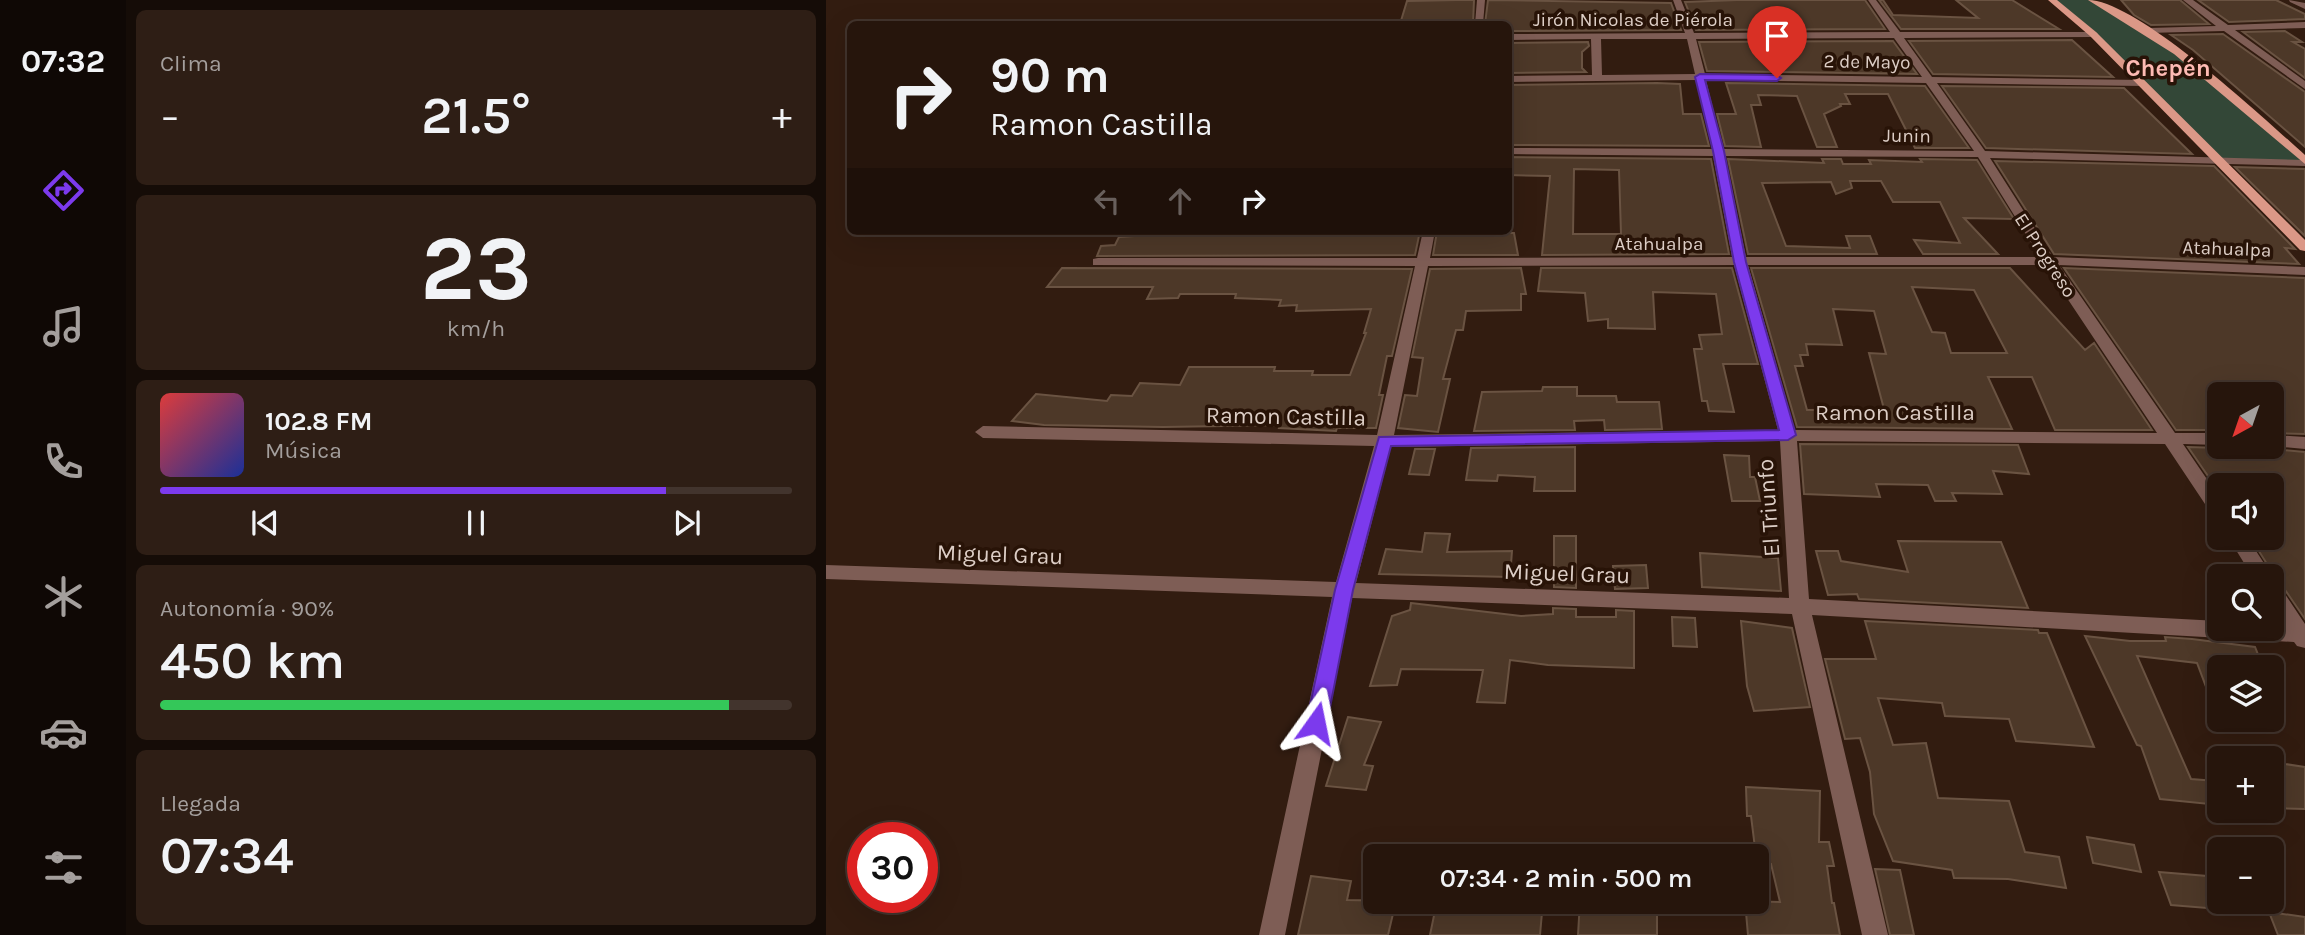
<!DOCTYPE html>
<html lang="es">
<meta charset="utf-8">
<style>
:root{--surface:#26150c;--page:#2e1e15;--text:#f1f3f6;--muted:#a49f9d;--line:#42342d;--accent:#7c3aed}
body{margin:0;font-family:Karla,sans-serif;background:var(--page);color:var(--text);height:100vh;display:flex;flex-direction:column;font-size:26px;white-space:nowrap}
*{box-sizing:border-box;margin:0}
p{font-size:23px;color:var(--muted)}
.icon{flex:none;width:38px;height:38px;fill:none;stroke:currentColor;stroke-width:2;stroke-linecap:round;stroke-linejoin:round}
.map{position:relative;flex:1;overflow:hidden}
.side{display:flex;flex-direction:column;gap:10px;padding:10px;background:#150c07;width:700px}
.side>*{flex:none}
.banner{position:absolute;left:21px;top:21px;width:665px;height:214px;border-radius:10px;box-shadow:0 7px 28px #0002,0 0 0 2px var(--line);background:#26150c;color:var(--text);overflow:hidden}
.needle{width:46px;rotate:220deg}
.tools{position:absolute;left:1381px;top:382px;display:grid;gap:14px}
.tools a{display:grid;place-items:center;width:77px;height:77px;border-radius:10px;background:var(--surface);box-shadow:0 7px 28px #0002,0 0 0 2px var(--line);font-size:35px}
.speed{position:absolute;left:21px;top:822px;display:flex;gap:14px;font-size:35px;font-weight:700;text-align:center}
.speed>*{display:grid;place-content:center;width:91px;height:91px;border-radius:50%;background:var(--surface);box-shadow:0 7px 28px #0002,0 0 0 2px var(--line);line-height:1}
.speed .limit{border:10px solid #d22;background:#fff;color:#111}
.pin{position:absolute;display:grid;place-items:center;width:60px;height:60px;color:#fff;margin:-72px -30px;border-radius:50% 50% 50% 0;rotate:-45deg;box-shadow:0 0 7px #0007}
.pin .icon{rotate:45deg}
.me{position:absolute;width:77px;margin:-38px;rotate:12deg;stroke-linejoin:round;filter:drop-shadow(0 0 5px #0008)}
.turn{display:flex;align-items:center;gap:24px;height:147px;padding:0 28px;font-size:32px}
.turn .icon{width:91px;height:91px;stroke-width:2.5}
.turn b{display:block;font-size:49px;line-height:60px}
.lanes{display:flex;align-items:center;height:66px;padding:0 28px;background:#0003;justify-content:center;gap:35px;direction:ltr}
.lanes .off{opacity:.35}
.big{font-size:52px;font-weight:600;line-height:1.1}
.side .widget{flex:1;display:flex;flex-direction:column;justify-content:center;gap:10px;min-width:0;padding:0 24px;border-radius:10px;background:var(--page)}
.side .dial{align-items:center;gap:0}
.dial b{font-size:91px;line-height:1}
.song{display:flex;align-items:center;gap:21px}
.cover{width:84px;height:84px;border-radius:10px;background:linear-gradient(135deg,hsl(0 70% 55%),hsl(230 70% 35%))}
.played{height:7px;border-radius:4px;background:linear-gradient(90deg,var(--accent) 80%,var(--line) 80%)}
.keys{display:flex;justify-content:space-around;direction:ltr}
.heat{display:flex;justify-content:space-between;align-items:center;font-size:38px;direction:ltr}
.charge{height:10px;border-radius:5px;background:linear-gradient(90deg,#34c759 90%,var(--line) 0)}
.trip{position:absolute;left:537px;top:844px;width:406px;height:70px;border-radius:10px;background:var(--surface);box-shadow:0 7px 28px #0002,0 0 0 2px var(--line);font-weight:600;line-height:70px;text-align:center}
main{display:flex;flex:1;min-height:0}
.tab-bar{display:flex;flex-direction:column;width:126px;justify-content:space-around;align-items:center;background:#0f0805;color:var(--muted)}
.tab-bar .icon{width:49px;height:49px}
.tab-bar .on{color:var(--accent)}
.tab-bar b{font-size:32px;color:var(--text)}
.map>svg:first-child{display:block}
.green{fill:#334737}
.building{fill:#4d3828;stroke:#6a5342;stroke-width:2;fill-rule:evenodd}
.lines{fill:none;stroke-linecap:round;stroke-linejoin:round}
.minor{fill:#7e5d55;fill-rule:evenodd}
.major{fill:#db9887;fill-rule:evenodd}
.route{fill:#7c3aed;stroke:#51269a;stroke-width:2}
.labels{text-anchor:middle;stroke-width:7;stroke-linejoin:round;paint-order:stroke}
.far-street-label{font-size:19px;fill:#ddcec6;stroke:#281307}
.street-label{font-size:23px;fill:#ddcec6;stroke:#281307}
.far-district-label{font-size:24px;font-weight:bold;fill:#febab3;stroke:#281307}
</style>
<main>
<nav class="tab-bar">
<b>07:32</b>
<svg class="icon on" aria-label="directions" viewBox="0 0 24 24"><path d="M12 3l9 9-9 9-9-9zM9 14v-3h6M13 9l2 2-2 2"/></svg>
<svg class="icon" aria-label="music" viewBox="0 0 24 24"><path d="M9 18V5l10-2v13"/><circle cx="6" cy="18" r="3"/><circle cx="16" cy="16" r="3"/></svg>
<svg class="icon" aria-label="phone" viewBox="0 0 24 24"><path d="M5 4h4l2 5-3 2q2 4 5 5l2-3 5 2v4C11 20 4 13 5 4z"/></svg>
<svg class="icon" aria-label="climate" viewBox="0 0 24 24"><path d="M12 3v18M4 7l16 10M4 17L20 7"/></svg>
<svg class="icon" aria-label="car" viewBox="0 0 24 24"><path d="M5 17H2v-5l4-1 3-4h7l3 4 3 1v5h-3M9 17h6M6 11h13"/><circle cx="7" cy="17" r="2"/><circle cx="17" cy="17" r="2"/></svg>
<svg class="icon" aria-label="filters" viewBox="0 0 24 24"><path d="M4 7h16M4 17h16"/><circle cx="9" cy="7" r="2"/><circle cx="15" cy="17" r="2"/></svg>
</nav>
<section class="side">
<div class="widget"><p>Clima</p>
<div class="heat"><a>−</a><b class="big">21.5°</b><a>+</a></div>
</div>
<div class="widget dial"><b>23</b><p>km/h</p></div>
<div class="widget">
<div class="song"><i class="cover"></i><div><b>102.8 FM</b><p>Música</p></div></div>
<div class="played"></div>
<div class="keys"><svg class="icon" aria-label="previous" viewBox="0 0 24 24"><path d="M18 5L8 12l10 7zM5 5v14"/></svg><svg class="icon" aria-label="pause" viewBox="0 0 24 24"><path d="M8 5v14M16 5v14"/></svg><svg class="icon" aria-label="next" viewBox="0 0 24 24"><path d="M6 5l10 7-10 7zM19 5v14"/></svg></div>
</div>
<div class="widget"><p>Autonomía · 90%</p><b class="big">450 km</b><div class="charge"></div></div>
<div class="widget"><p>Llegada</p><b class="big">07:34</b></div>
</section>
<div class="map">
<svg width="1479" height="935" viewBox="0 0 1479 935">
<rect width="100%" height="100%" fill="#321c10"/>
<path class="green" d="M 1226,0 L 1266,0 L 1324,31 L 1479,161 L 1392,159 L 1316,83 Z"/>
<path class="building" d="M 631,0 L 648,0 L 647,24 L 574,24 L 581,1 Z
M 662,0 L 845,3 L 855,30 L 682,31 L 682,24 L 659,24 Z
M 911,0 L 1039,0 L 1059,29 L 870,30 L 859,2 Z
M 1053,0 L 1057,0 L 1067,15 L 1152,18 L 1130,0 L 1186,0 L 1233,29 L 1075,29 Z
M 1295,0 L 1354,0 L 1383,24 L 1325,25 L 1308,15 Z
M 1372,0 L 1450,0 L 1479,14 L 1479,19 L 1403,22 Z
M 1459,31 L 1476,42 L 1467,42 L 1479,49 L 1479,78 L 1417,32 Z
M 1397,34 L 1479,92 L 1479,147 L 1367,50 L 1345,35 Z
M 1246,40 L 1287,77 L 1107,74 L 1083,41 Z
M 1067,41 L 1091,74 L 881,71 L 873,42 Z
M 762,42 L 763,46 L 756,52 L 756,68 L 760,72 L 682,73 L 682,43 Z
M 831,83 L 854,84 L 857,114 L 875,114 L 883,146 L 682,145 L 682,85 Z
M 900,83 L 1099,86 L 1143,148 L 1089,148 L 1062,94 L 1019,94 L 1024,104 L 1014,104 L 1015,106 L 998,114 L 1011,147 L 991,147 L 971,96 L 932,95 L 935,105 L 925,105 L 935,147 L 899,146 L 891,114 L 910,114 Z
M 1116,86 L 1298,88 L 1366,154 L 1160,148 Z
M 682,157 L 885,159 L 903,254 L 716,255 L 724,176 L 682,175 ZM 748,169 L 793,170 L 795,234 L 747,234 Z
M 902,159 L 998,163 L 996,159 L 1015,159 L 1017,164 L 1045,164 L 1043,160 L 1096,162 L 1094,159 L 1151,160 L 1188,219 L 1138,218 L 1172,254 L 1097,254 L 1088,240 L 1134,243 L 1114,202 L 1067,202 L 1055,181 L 1024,181 L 1026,188 L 1010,194 L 1005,182 L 936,183 L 960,246 L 1024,248 L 1020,236 L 1044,236 L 1051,254 L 922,254 Z
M 1169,161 L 1388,166 L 1469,249 L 1459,248 L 1473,264 L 1228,254 Z
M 1409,167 L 1479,169 L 1479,236 Z
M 386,231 L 594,231 L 589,255 L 271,256 L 275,246 L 289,245 L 293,237 Z
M 611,231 L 688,233 L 692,255 L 607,255 Z
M 236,268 L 586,269 L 566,356 L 561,356 L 553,395 L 557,395 L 550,428 L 511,428 L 510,431 L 453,428 L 454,425 L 337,427 L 218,425 L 186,421 L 210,394 L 281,401 L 285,395 L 306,396 L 314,383 L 354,385 L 363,367 L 449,367 L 448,371 L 487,371 L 486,375 L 524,375 L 540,333 L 538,333 L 545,309 L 470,311 L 471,305 L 453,306 L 455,300 L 409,298 L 410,294 L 354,294 L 352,298 L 321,299 L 327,287 L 221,287 Z
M 695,268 L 700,294 L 695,294 L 695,310 L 640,311 L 637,330 L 630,330 L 617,379 L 624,379 L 612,432 L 572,428 L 579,395 L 591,396 L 597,358 L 586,357 L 604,269 Z
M 715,268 L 906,268 L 932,364 L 897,364 L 908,412 L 883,411 L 881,401 L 876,401 L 868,349 L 876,349 L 873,335 L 896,334 L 890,294 L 827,292 L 829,329 L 782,328 L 782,319 L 762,321 L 759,293 L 712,291 Z
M 925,268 L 1184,268 L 1259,350 L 1268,343 L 1326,430 L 1229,430 L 1206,377 L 1162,377 L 1186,429 L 971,427 ZM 1086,287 L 1148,290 L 1181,353 L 1125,353 L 1119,333 L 1106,332 ZM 1007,309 L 1048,311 L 1060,354 L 1043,353 L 1058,409 L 981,410 L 969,366 L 977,366 L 974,355 L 982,355 L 980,344 L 1016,345 Z
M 1238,268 L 1479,278 L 1479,434 L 1446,433 L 1446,394 L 1393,394 L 1393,430 L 1350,430 Z
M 717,387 L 751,387 L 751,396 L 790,396 L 791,402 L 833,402 L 836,429 L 779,430 L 778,420 L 748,421 L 749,430 L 648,431 L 656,392 L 716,391 Z
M 974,444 L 1192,445 L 1203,474 L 1167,471 L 1176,494 L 1126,493 L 1130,501 L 1109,501 L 1102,485 L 1050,484 L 1054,497 L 978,494 Z
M 749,447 L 749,491 L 708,491 L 709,477 L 672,475 L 671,481 L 640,480 L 645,448 Z
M 1362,447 L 1393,448 L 1393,455 L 1446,458 L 1446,449 L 1479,452 L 1479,619 L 1455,584 L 1446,580 L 1448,575 L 1424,537 L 1446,537 L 1446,485 L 1393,485 L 1393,492 Z
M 589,449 L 609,449 L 603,475 L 583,474 Z
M 898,455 L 923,456 L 924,477 L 929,477 L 934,501 L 906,501 Z
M 599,533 L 624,534 L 621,552 L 686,551 L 684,577 L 553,574 L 560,549 L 596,552 Z
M 728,536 L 750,536 L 750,588 L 728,587 Z
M 1072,541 L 1175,542 L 1202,608 L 1033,599 L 1031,594 L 1002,595 L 990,551 L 1012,551 L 1015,561 L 1082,572 Z
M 874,553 L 952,558 L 955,591 L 876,587 Z
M 820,565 L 822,588 L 789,589 L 787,566 Z
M 585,603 L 695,616 L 727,614 L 727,608 L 750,609 L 750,617 L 790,617 L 790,610 L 808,611 L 808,668 L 722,665 L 684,660 L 679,703 L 651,702 L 657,670 L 575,669 L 571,685 L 544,686 L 566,616 L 584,610 Z
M 846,617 L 869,618 L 871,647 L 847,646 Z
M 915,621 L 966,628 L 984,707 L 928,711 L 921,686 Z
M 1039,621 L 1212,630 L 1213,633 L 1221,633 L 1268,747 L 1190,741 L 1183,719 L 1119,716 L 1116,703 L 1052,698 L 1067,745 L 1100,743 L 1112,798 L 1183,801 L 1199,852 L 1233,857 L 1240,888 L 1182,879 L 1128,878 L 1126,870 L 1067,861 L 1048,814 L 1044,772 L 1034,738 L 1019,739 L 999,659 L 1050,659 Z
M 1259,636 L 1304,641 L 1340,641 L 1339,637 L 1366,639 L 1429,647 L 1437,667 L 1393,667 L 1391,716 L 1371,663 L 1311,656 L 1365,779 L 1390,781 L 1393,789 L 1393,805 L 1334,799 L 1315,746 L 1311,745 Z
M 522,717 L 555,722 L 538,765 L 547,766 L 540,790 L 500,786 Z
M 1446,762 L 1479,767 L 1479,809 L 1446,808 Z
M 920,787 L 994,791 L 993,842 L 1003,842 L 1008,866 L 1001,866 L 1006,903 L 1008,903 L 1014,935 L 922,935 L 919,901 L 954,902 L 945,864 L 931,864 L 925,816 L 921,816 Z
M 1261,837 L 1308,845 L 1315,872 L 1267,863 Z
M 1049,869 L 1074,870 L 1088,935 L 1064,935 Z
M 1333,872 L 1393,877 L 1393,909 L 1345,905 Z
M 485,876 L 525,881 L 521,900 L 570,901 L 562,935 L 472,935 Z
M 611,901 L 717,901 L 714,935 L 604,935 Z
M 754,901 L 831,901 L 831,935 L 752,935 Z
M 1443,912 L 1479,917 L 1479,935 L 1452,935 Z"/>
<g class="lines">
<path class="minor" d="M 651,0 L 659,0 L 657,24 L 649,24 Z
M 847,0 L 855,0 L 868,33 L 1064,32 L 1042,0 L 1050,0 L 1074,32 L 1270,32 L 1272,34 L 1267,37 L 1078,38 L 1106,77 L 1316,80 L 1321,83 L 1316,86 L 1111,83 L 1159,151 L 1479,160 L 1479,166 L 1164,158 L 1227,257 L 1479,267 L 1479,275 L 1233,265 L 1349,433 L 1393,433 L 1393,445 L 1357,444 L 1393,497 L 1393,518 L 1387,516 L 1339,444 L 971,441 L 983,599 L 1393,621 L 1393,628 L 1446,628 L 1446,624 L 1457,624 L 1446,606 L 1446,582 L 1453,585 L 1479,624 L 1479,648 L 1471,646 L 1468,642 L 986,615 L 1062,935 L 1036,935 L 966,614 L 526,598 L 459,935 L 433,935 L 506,597 L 0,579 L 0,565 L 510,582 L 548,446 L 157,438 L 149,432 L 157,426 L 551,435 L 589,266 L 267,265 L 267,259 L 272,258 L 591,258 L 597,231 L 609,231 L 604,258 L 906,257 L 887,156 L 682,154 L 682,148 L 886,149 L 870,80 L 682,82 L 682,76 L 766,75 L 765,39 L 682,40 L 682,34 L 859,33 ZM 1068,38 L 1096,77 L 879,74 L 870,39 ZM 775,39 L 861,39 L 869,74 L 776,75 ZM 880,80 L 1100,83 L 1148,151 L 897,149 ZM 899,156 L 1152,157 L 1214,257 L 920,257 ZM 908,265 L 952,430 L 568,435 L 602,266 ZM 922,265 L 1219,265 L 1331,433 L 969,430 ZM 954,441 L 963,598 L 530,583 L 565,447 Z
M 1357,0 L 1367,0 L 1402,25 L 1479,22 L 1479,28 L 1409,30 L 1479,81 L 1479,89 L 1398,31 L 1321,33 L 1321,29 L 1324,28 L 1390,26 Z
M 1463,0 L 1479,3 L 1479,9 L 1464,2 Z
M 1446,435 L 1479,437 L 1479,449 L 1445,446 Z
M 1402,537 L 1421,537 L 1443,571 L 1446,576 L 1446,577 L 1426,576 Z"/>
<path class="major" d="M 1222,0 L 1231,0 L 1270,32 L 1479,240 L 1479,251 L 1474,250 L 1264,36 Z
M 1262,0 C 1311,0 1439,119 1479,155 L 1479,164 L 1348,54 Z"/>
</g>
<path class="route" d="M 874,74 L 951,75 L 955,78 L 951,81 L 879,80 L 898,151 L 920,262 L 970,435 L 962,440 L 565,446 L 527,590 L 501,723 L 498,729 L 490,732 L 483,729 L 480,723 L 509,590 L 553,437 L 953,430 L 908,262 L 887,151 L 869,77 Z"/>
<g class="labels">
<g class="far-street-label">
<text x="807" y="26">Jirón Nicolas de Piérola</text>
<text transform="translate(1041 61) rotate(1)" y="7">2 de Mayo</text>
<text transform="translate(1081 135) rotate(1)" y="7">Junin</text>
<text x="833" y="250">Atahualpa</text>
<text transform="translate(1401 248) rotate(2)" y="7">Atahualpa</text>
<text transform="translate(1220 255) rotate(57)" y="7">El Progreso</text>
</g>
<g class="street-label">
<text x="1069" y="420">Ramon Castilla</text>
<text transform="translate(460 416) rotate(1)" y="8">Ramon Castilla</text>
<text transform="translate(942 508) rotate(-94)" y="8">El Triunfo</text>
<text transform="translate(174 554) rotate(2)" y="8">Miguel Grau</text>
<text transform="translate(741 573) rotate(2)" y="8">Miguel Grau</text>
</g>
<g class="far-district-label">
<text x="1342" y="76">Chepén</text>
</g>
</g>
</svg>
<div class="tools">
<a><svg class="needle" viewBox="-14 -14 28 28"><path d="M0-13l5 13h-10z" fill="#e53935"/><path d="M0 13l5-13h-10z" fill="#a49f9d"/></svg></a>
<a><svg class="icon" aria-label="sound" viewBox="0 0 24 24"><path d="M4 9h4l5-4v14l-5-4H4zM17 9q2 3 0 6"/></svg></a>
<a><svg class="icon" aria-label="search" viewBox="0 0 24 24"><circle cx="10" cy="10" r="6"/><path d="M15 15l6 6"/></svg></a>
<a><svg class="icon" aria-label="layers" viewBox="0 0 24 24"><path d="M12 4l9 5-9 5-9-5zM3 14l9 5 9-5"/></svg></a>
<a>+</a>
<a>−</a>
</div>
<div class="speed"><div class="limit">30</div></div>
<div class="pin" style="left:951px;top:78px;background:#d93025"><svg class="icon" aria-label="arrive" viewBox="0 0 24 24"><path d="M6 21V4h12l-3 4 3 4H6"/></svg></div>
<svg class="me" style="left:490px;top:723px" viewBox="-20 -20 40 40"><path d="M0-17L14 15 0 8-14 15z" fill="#7c3aed" stroke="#fff" stroke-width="4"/></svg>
<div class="trip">07:34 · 2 min · 500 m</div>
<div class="banner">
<div class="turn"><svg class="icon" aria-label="right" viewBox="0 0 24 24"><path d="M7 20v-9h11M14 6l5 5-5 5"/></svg><div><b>90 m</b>Ramon Castilla</div></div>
<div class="lanes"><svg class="icon off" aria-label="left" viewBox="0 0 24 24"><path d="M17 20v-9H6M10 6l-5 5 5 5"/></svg><svg class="icon off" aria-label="ahead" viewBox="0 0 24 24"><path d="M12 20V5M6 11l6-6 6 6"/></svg><svg class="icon" aria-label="right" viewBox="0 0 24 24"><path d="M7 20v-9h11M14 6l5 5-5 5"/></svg></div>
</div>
</div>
</main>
